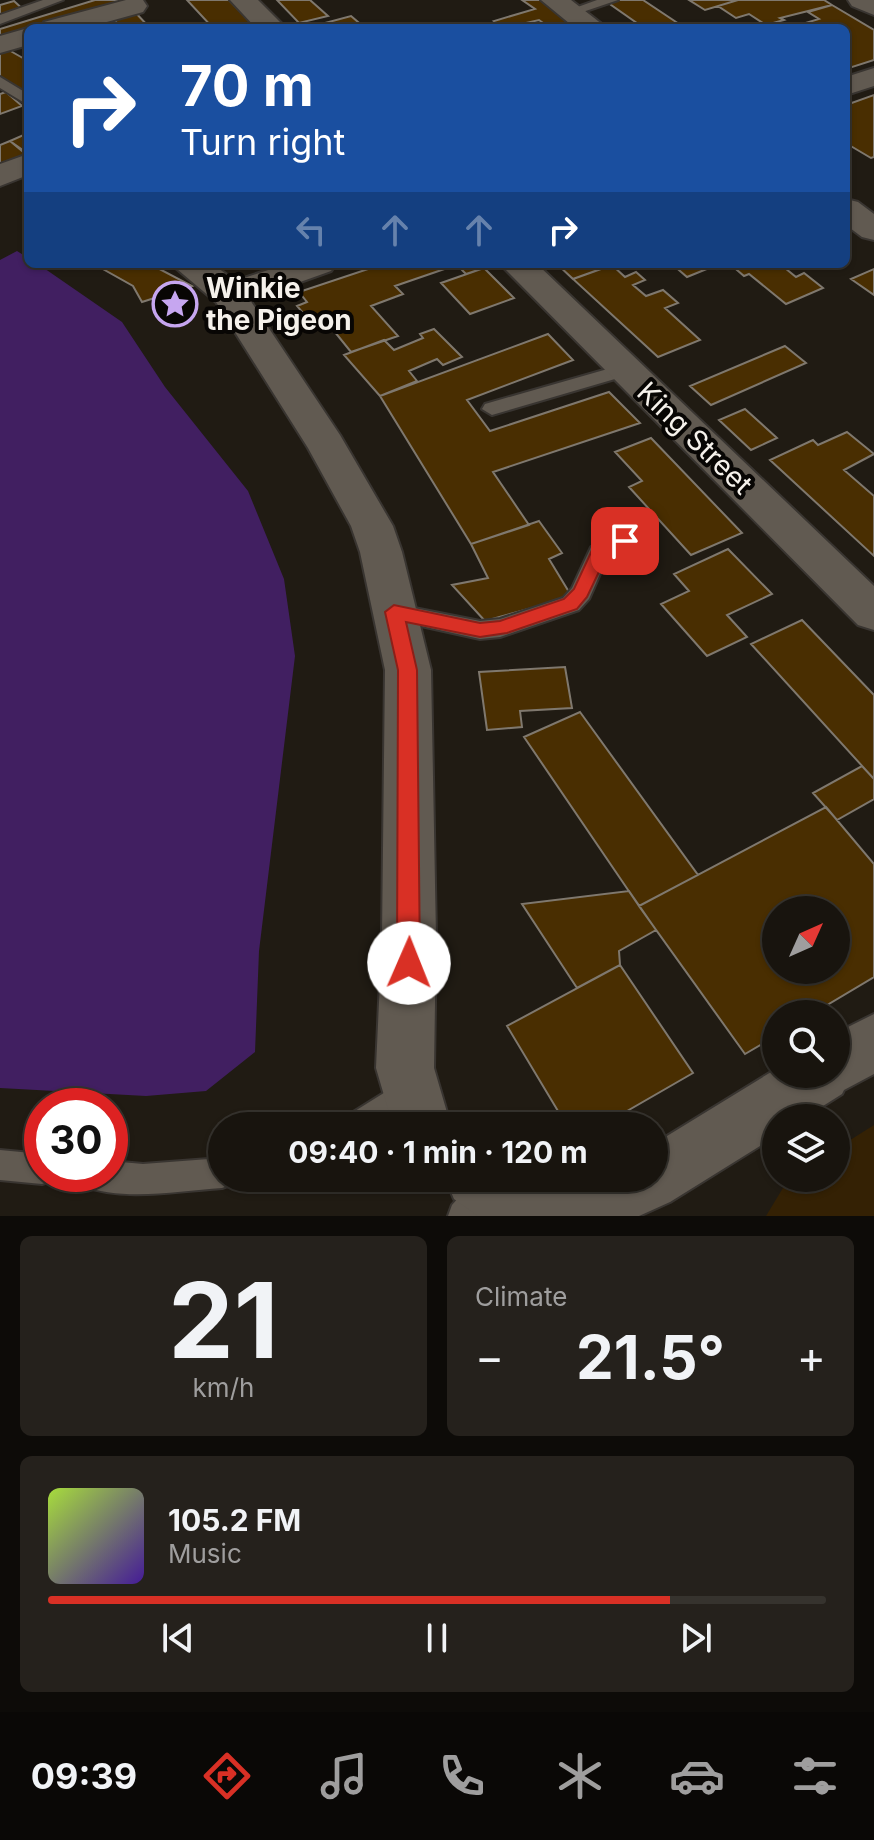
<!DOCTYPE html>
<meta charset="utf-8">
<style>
:root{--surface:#18140e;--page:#25211c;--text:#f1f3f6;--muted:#9f9e9e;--line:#36332e;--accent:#d93025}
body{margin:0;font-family:Inter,sans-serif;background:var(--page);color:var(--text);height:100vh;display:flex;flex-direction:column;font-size:30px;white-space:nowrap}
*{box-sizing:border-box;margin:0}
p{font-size:26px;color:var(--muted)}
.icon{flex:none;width:44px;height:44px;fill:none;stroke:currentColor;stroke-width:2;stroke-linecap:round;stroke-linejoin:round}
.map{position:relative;height:1216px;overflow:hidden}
.sheet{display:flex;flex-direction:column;gap:20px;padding:20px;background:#0d0b08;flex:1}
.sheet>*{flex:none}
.top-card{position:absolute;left:24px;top:24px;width:826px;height:244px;border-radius:12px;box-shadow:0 2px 6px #0004,0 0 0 2px var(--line);background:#1a4fa0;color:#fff;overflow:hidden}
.needle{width:52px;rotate:45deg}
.buttons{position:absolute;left:762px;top:896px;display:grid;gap:16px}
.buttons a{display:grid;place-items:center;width:88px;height:88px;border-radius:50%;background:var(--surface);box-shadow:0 2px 6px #0004,0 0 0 2px var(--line);font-size:40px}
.speed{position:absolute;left:24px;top:1088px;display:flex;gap:16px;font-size:40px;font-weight:700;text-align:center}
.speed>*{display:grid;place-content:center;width:104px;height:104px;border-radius:50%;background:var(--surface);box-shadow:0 2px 6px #0004,0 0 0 2px var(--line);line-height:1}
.speed .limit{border:12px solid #d22;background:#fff;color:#111}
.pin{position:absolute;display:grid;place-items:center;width:68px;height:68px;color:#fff;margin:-34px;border-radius:16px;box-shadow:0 4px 12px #0006}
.me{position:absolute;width:88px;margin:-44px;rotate:1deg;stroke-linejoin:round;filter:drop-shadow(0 0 6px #0008)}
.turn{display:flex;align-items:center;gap:28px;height:168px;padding:0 24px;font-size:36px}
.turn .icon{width:104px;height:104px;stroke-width:2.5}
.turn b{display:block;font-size:56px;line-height:68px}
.lanes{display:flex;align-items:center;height:76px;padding:0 24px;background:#0003;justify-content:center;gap:40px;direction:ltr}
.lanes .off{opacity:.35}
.big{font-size:60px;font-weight:700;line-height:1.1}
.sheet .widget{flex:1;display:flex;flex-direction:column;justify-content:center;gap:12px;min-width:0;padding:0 28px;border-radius:12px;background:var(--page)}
.sheet .dial{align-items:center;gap:0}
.dial b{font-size:104px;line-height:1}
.song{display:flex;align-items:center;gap:24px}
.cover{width:96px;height:96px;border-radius:12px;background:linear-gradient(135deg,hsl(80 70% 55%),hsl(260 70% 35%))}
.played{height:8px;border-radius:4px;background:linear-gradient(90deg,var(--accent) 80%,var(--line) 80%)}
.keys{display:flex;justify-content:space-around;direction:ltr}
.heat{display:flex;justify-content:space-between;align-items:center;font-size:44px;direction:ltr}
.sheet .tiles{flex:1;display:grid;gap:20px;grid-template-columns:1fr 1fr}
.widget:last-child{grid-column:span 2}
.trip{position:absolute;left:208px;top:1112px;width:460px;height:80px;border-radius:40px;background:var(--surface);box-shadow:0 2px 6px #0004,0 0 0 2px var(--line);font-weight:700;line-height:80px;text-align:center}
.dock{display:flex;height:128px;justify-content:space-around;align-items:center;background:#0a0806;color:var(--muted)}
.dock .icon{width:56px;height:56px}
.dock .selected{color:var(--accent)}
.dock b{font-size:36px;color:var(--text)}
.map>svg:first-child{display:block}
.green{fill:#342104}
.water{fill:#411f61}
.building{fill:#492e01;stroke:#7f786e;stroke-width:2;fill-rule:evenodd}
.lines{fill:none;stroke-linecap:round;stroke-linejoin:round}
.service-casing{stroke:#393531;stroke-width:4}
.minor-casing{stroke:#393531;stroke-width:4}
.service{fill:#615a51;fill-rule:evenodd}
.minor{fill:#615a51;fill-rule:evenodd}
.route{fill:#d93025;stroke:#8d1f18;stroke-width:2}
.labels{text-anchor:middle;stroke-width:8;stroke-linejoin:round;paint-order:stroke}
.poi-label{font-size:28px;font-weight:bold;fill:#f5f1eb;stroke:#080604;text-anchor:start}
.street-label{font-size:28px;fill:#f5f1eb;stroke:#080604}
</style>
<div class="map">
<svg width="874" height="1216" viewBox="0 0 874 1216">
<rect width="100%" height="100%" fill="#201b13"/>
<path class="green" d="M 874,1125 L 874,1216 L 766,1216 L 789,1178 L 836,1178 L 836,1149 Z"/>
<path class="water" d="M 17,251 L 28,258 L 28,264 L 38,264 L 122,322 L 165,387 L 248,491 L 284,579 L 295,656 L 259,951 L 255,1052 L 206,1091 L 146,1096 L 0,1088 L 0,260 Z"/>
<path class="building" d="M 95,0 L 144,0 L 44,28 L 28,28 L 28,33 L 0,42 L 0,29 Z
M 187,0 L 229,0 L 257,28 L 213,28 Z
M 277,0 L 310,0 L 328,16 L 299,23 Z
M 522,0 L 543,0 L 581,28 L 550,28 L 539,20 L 504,28 L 494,21 L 535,9 Z
M 604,0 L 643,0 L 685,28 L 644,28 Z
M 689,0 L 738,0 L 705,10 Z
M 738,0 L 824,0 L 832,5 L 780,18 L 784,20 L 766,25 L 749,14 L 736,18 L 718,6 Z
M 14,1 L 27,13 L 0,19 L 0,5 Z
M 832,5 L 874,30 L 874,60 L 846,69 L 846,28 L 789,28 L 819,19 L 808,12 Z
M 133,10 L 150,28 L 121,28 L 111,16 Z
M 351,16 L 365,28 L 310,27 Z
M 7,49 L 28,61 L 28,88 L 15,93 L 0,81 L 0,51 Z
M 6,92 L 22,106 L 0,114 L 0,94 Z
M 874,95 L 874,157 L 871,158 L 849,145 L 846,146 L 846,105 Z
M 28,133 L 28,152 L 27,153 L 10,141 Z
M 10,141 L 28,156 L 0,168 L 0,145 Z
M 94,264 L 150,264 L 192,286 L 142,302 L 133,286 Z
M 383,264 L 459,264 L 395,286 L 403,294 L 371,306 L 398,336 L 351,352 L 322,316 L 309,320 L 297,306 L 307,302 L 299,292 Z
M 480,264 L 484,268 L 466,274 L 457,265 Z
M 557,264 L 615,264 L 573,279 Z
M 672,264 L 719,264 L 687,277 Z
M 730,264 L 780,264 L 796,277 L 804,273 L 823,288 L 786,304 L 749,274 L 744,276 Z
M 612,265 L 625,277 L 636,272 L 645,280 L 633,285 L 646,296 L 663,290 L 678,303 L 665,308 L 700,340 L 658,357 L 573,279 Z
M 484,268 L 514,298 L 470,314 L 441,283 Z
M 874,269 L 874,295 L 851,279 Z
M 434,329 L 462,357 L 443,365 L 437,359 L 409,371 L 417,381 L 380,396 L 344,355 L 384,340 L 394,350 L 423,338 L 420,334 Z
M 548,334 L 573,360 L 467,400 L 490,431 L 609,392 L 640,423 L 493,472 L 529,525 L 471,544 L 380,396 Z
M 785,346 L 806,363 L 711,405 L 690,386 Z
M 745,409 L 777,438 L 751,450 L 719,420 Z
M 847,432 L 874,454 L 844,470 L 874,496 L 874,556 L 770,460 L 813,440 L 818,445 Z
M 651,438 L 742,533 L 691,555 L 629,487 L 642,481 L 615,452 Z
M 539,521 L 562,553 L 549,559 L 572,597 L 485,621 L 452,585 L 488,578 L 471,544 Z
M 728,549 L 772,594 L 727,615 L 747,637 L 707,656 L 661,604 L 689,591 L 674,574 Z
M 802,620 L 874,695 L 874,779 L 751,644 Z
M 565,667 L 572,708 L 520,711 L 522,727 L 487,730 L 479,672 Z
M 580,712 L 698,875 L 639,906 L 524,737 Z
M 862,766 L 874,779 L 874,799 L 837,820 L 813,793 Z
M 826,807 L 874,864 L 874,977 L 812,1014 L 776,1014 L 776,1036 L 745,1054 L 639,906 ZM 776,910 L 836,910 L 836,970 L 776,970 Z
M 629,891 L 656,930 L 619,951 L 620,965 L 577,988 L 522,904 Z
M 620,965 L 693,1073 L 601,1126 L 567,1126 L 507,1026 Z"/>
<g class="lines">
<g class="service-casing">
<path id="service" d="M 43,0 L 63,0 L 0,24 L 0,15 Z
M 597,0 L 618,0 L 571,16 L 564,12 Z
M 0,77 L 28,94 L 28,105 L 0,88 Z
M 625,364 L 632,366 L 634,370 L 632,374 L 492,415 L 482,409 L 485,404 Z
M 625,533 L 632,536 L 636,541 L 632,546 L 607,558 L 589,599 L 579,610 L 500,637 L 480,639 L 394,620 L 386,618 L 383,612 L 386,606 L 394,604 L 480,621 L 500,619 L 563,598 L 572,588 L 591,547 Z
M 411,1076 L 421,1080 L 425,1090 L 421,1100 L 383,1126 L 342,1126 L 347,1116 Z
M 0,1150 L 42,1154 L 42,1174 L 55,1174 L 53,1180 L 42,1184 L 0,1180 Z
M 222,1158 L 222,1178 L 235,1178 L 233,1184 L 222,1188 C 177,1191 123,1202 80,1185 L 76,1174 L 110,1174 L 110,1161 L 143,1164 Z
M 476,1178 L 498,1178 L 502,1188 L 483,1216 L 448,1216 L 452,1205 Z"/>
</g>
<g class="minor-casing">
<path id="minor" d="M 126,0 L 143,0 L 147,6 L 143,12 L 85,28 L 40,28 L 44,22 Z
M 230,0 L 258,0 L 286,28 L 256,28 Z
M 541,0 L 571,0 L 607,28 L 575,28 Z
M 848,0 L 874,0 L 874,15 L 852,6 Z
M 28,28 L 28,45 L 0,53 L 0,36 Z
M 874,68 L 874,86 L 846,95 L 846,77 Z
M 28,154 L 28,175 L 0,186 L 0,164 Z
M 846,199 L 858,202 L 874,214 L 874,240 L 862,237 L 846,225 Z
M 171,264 L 213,264 L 235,281 L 286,264 L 336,264 L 331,271 L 250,300 L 340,435 L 393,526 L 402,552 L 431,670 L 436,937 L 434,1068 L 451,1126 L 393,1126 L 376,1068 L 382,937 L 385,670 L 360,552 L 351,526 L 308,448 L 216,302 Z
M 500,264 L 537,264 L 874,586 L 874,630 L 858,625 Z
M 874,1014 L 874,1074 L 844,1090 L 842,1094 L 804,1118 L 776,1118 L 776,1136 L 670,1202 L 639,1216 L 478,1216 L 454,1199 L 445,1178 L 654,1178 L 654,1144 L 776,1069 L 776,1074 L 836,1074 L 836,1033 Z"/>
</g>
<use href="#service" class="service"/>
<use href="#minor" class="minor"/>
</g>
<path class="route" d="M 625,534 L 631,536 L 634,541 L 631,545 L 606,557 L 587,597 L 577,609 L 507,633 L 480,637 L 406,622 L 417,670 L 420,963 L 417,971 L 409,974 L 401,971 L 397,963 L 398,670 L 385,612 L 394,605 L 480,623 L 500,621 L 564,599 L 574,589 L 593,548 Z"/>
<defs>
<g id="sight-ring" transform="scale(2.3)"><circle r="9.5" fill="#080604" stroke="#c6a6f0" stroke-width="1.5"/><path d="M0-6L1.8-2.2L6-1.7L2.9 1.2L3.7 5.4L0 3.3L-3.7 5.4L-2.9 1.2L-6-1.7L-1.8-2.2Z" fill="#c6a6f0"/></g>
</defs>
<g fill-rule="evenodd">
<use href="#sight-ring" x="175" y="304"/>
</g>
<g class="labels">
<g class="poi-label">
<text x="206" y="298">Winkie<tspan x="206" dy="32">the Pigeon</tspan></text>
</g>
<g class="street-label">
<text transform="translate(695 438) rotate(44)" y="10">King Street</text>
</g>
</g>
</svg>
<div class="buttons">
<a><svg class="needle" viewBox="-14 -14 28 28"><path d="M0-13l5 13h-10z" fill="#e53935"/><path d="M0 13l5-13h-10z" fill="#9f9e9e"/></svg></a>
<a><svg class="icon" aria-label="search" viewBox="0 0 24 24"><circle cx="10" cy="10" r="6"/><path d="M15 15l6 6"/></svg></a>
<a><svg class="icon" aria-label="layers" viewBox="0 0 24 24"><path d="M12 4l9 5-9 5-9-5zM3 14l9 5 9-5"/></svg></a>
</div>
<div class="speed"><div class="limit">30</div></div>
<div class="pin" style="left:625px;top:541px;background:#d93025"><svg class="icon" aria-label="arrive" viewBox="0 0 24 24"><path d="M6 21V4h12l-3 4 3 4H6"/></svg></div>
<svg class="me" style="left:409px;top:963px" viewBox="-20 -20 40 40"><circle r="19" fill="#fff"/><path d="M0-13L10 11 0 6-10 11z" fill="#d93025"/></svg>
<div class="trip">09:40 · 1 min · 120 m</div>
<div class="top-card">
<div class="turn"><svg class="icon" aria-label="right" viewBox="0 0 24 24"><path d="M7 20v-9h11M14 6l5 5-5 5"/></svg><div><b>70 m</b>Turn right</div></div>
<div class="lanes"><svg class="icon off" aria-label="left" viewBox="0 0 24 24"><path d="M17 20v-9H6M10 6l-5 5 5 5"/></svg><svg class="icon off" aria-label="ahead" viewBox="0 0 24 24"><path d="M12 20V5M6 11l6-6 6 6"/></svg><svg class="icon off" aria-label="ahead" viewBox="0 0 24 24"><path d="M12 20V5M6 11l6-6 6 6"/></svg><svg class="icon" aria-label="right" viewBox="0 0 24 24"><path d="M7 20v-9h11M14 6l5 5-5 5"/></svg></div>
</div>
</div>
<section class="sheet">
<div class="tiles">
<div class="widget dial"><b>21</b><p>km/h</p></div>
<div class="widget"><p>Climate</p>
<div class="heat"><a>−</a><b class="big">21.5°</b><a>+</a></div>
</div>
<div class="widget">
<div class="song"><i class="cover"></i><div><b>105.2 FM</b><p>Music</p></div></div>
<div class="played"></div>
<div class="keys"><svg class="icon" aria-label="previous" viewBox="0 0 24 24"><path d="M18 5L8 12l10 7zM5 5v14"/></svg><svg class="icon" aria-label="pause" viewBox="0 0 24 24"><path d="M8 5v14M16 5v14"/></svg><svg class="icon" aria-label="next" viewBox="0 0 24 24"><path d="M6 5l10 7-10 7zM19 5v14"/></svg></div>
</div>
</div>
</section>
<nav class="dock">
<b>09:39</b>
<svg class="icon selected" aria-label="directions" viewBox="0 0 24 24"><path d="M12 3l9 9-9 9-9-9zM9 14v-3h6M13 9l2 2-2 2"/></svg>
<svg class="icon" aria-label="music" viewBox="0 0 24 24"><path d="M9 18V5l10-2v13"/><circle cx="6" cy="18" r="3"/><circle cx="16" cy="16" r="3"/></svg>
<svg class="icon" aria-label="phone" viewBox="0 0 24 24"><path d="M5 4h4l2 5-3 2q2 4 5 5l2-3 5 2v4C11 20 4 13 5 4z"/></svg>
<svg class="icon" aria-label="climate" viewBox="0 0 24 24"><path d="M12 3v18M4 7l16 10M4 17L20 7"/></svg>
<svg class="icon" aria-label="car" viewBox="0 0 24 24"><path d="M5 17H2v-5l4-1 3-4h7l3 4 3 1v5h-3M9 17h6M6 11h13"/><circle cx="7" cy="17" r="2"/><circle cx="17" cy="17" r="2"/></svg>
<svg class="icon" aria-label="filters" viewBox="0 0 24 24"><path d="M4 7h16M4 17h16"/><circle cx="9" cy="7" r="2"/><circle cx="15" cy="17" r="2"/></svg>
</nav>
